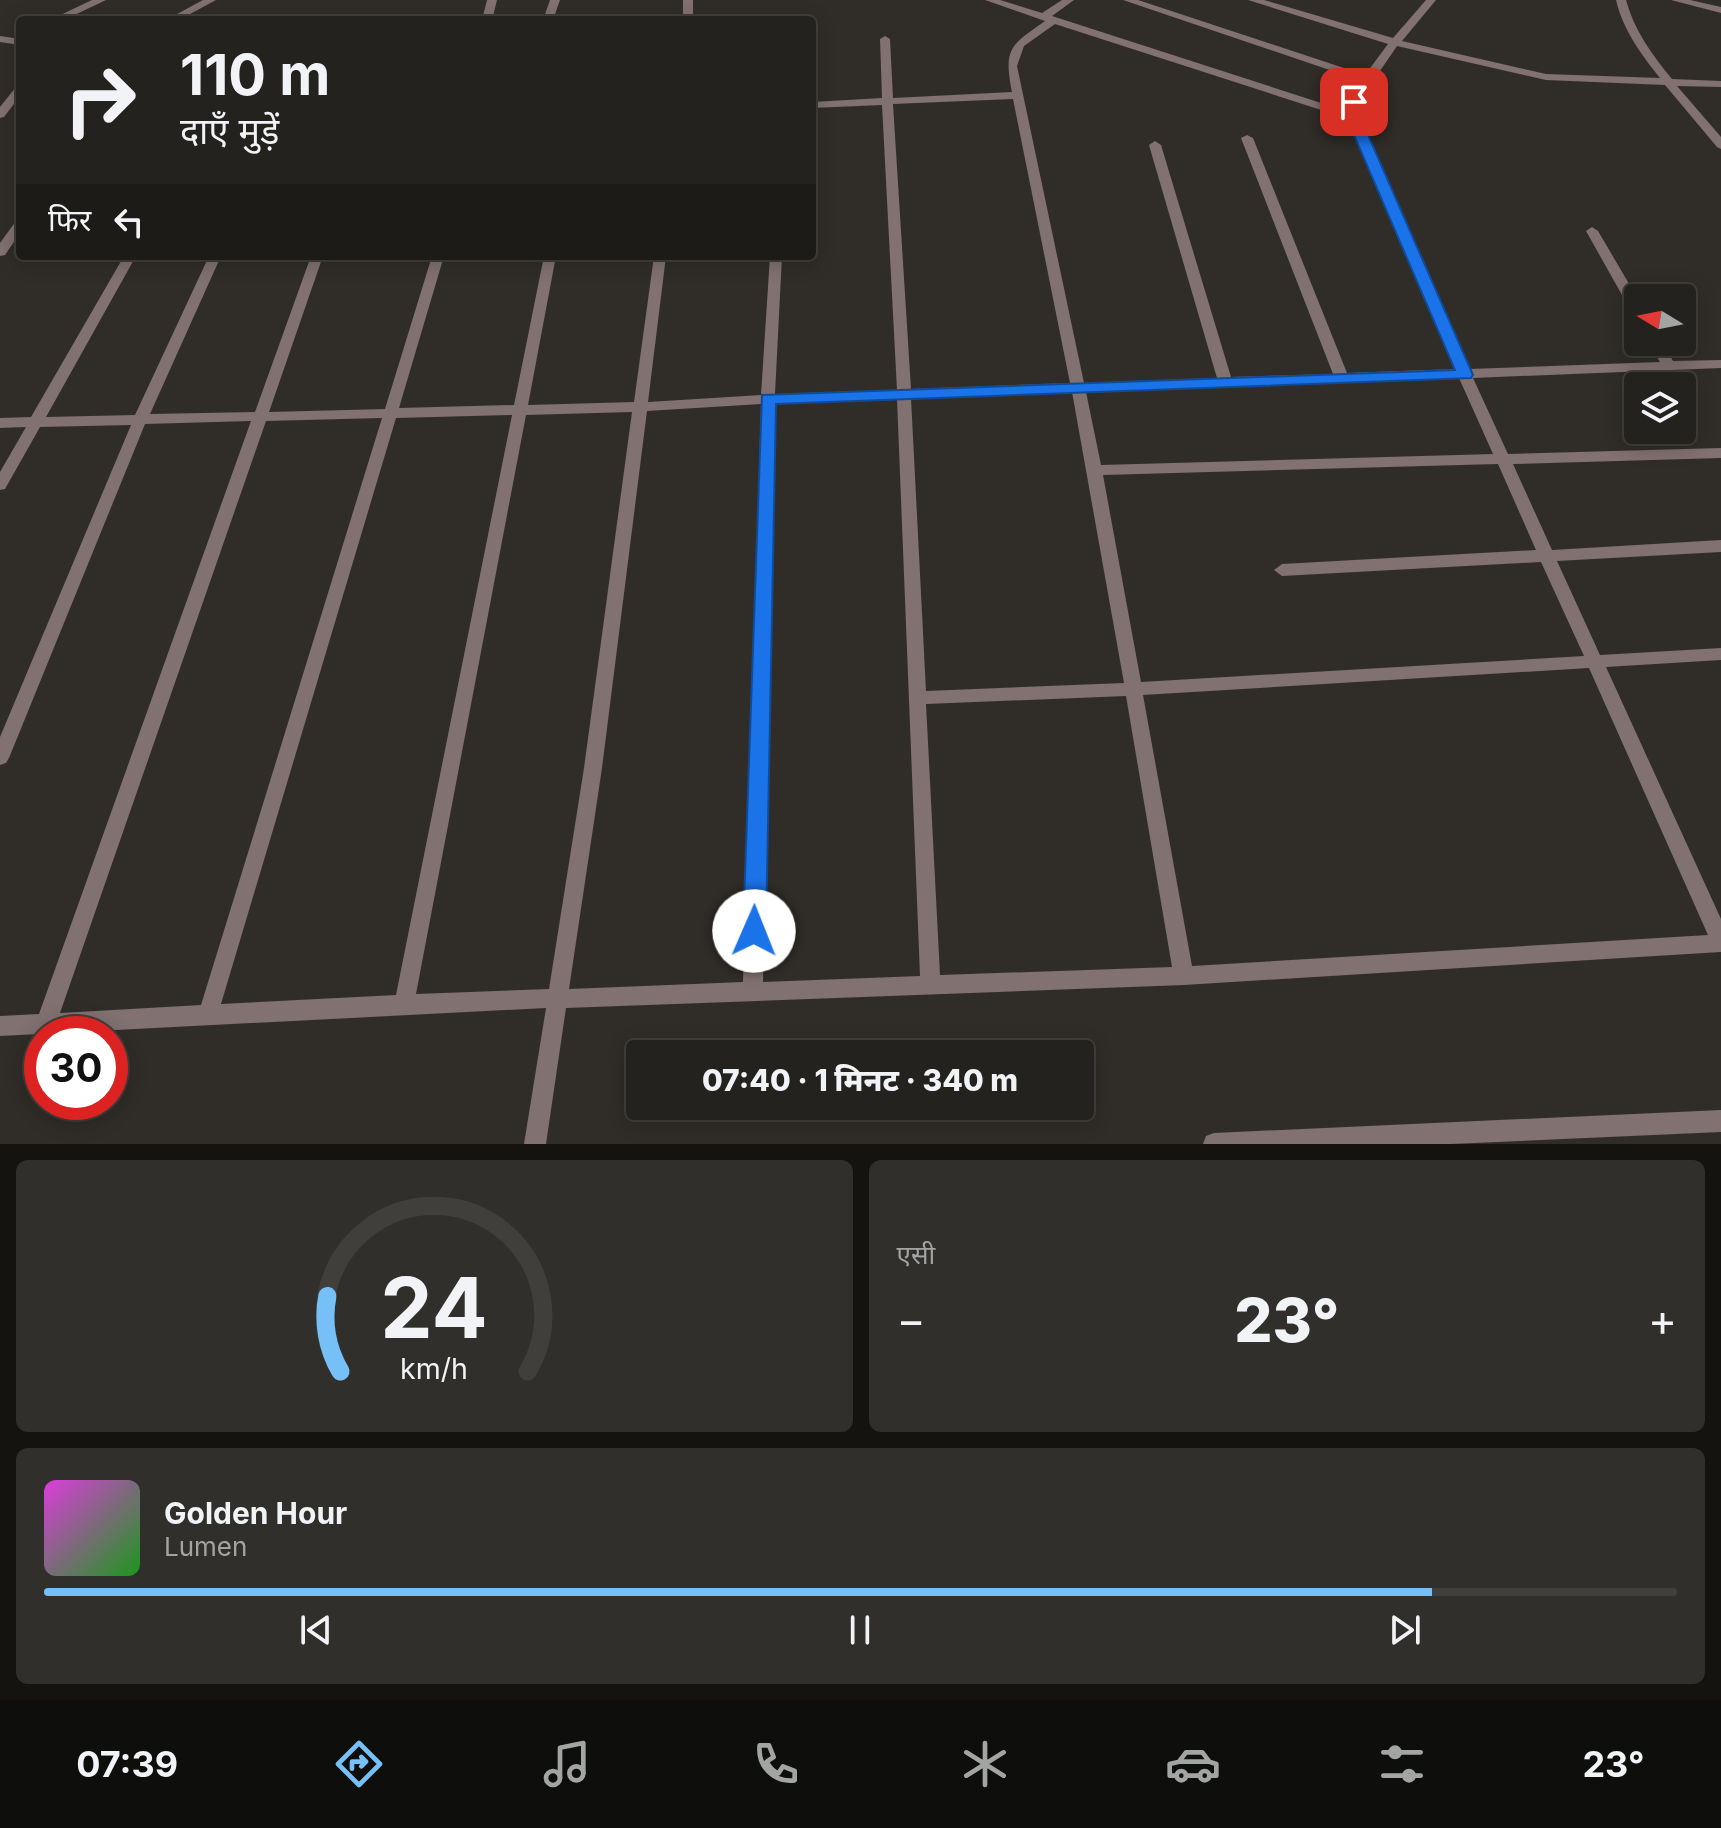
<!DOCTYPE html>
<html lang="hi">
<meta charset="utf-8">
<style>
:root{--surface:#24221e;--page:#302f2b;--text:#f1f3f6;--muted:#a3a4a4;--line:#413f3c;--accent:#76c0f7}
body{margin:0;font-family:Inter,"Noto Sans Devanagari",sans-serif;background:var(--page);color:var(--text);height:100vh;display:flex;flex-direction:column;font-size:30px;white-space:nowrap}
*{box-sizing:border-box;margin:0}
p{font-size:26px;color:var(--muted)}
.icon{flex:none;width:44px;height:44px;fill:none;stroke:currentColor;stroke-width:2;stroke-linecap:round;stroke-linejoin:round}
.map{position:relative;height:1144px;overflow:hidden}
.side{display:flex;flex-direction:column;gap:16px;padding:16px;background:#141310;flex:1}
.side>*{flex:none}
.top-card{position:absolute;left:16px;top:16px;width:800px;height:244px;border-radius:8px;box-shadow:0 4px 20px #0003,0 0 0 2px var(--line);background:#24221e;color:var(--text);overflow:hidden}
.needle{width:52px;rotate:280deg}
.fabs{position:absolute;left:1624px;top:284px;display:grid;gap:16px}
.fabs a{display:grid;place-items:center;width:72px;height:72px;border-radius:8px;background:var(--surface);box-shadow:0 4px 20px #0003,0 0 0 2px var(--line);font-size:40px}
.speed{position:absolute;left:24px;top:1016px;display:flex;gap:16px;font-size:40px;font-weight:700;text-align:center}
.speed>*{display:grid;place-content:center;width:104px;height:104px;border-radius:50%;background:var(--surface);box-shadow:0 4px 20px #0003,0 0 0 2px var(--line);line-height:1}
.speed .limit{border:12px solid #d22;background:#fff;color:#111}
.pin{position:absolute;display:grid;place-items:center;width:68px;height:68px;color:#fff;margin:-34px;border-radius:16px;box-shadow:0 4px 12px #0006}
.me{position:absolute;width:88px;margin:-44px;rotate:1deg;stroke-linejoin:round;filter:drop-shadow(0 0 6px #0008)}
.turn{display:flex;align-items:center;gap:28px;height:168px;padding:0 32px;font-size:36px}
.turn .icon{width:104px;height:104px;stroke-width:2.5}
.turn b{display:block;font-size:56px;line-height:68px}
.then{display:flex;align-items:center;height:76px;padding:0 32px;background:#0003;gap:16px;font-size:30px}
.big{font-size:60px;font-weight:800;line-height:1.1}
.side .widget{flex:1;display:flex;flex-direction:column;justify-content:center;gap:12px;min-width:0;padding:0 28px;border-radius:12px;background:var(--page)}
.side .dial{align-items:center;gap:0}
.dial svg{height:208px;overflow:visible;fill:none;stroke:var(--line);stroke-width:7;stroke-linecap:round;text-anchor:middle}
.dial text{fill:var(--text);stroke:none}
.song{display:flex;align-items:center;gap:24px}
.cover{width:96px;height:96px;border-radius:12px;background:linear-gradient(135deg,hsl(300 70% 55%),hsl(120 70% 35%))}
.played{height:8px;border-radius:4px;background:linear-gradient(90deg,var(--accent) 85%,var(--line) 85%)}
.keys{display:flex;justify-content:space-around;direction:ltr}
.heat{display:flex;justify-content:space-between;align-items:center;font-size:44px;direction:ltr}
.side .tiles{flex:1;display:grid;gap:16px;grid-template-columns:1fr 1fr}
.widget:last-child{grid-column:span 2}
.trip{position:absolute;left:626px;top:1040px;width:468px;height:80px;border-radius:8px;background:var(--surface);box-shadow:0 4px 20px #0003,0 0 0 2px var(--line);font-weight:800;line-height:80px;text-align:center}
.menu{display:flex;height:128px;justify-content:space-around;align-items:center;background:#0e0e0c;color:var(--muted)}
.menu .icon{width:56px;height:56px}
.menu .selected{color:var(--accent)}
.menu b{font-size:36px;color:var(--text)}
.map>svg:first-child{display:block}
.lines{fill:none;stroke-linecap:round;stroke-linejoin:round}
.minor{fill:#817170;fill-rule:evenodd}
.route{fill:#1a73e8;stroke:#114b97;stroke-width:2}
</style>
<div class="map">
<svg width="1721" height="1144" viewBox="0 0 1721 1144">
<rect width="100%" height="100%" fill="#302d28"/>
<g class="lines">
<path class="minor" d="M 92,0 L 106,0 L 64,20 L 50,20 Z
M 203,0 L 216,0 L 179,20 L 166,20 Z
M 487,0 L 497,0 L 492,20 L 482,20 Z
M 550,0 L 560,0 L 553,20 L 543,20 Z
M 683,0 L 693,0 L 693,20 L 683,20 Z
M 985,0 L 1000,0 L 1042,13 L 1062,0 L 1074,0 L 1052,16 L 1349,112 L 1362,81 L 1123,0 L 1138,0 L 1365,75 L 1388,44 L 1248,0 L 1264,0 L 1393,38 L 1426,0 L 1436,0 L 1402,41 L 1546,74 L 1660,78 C 1641,54 1623,30 1616,0 L 1626,0 C 1634,30 1652,55 1672,79 L 1721,81 L 1721,87 L 1677,86 L 1721,137 L 1721,149 L 1717,147 L 1665,85 L 1546,80 L 1397,46 L 1369,87 L 1360,117 L 1469,369 L 1660,362 L 1648,342 L 1662,342 L 1673,361 L 1721,360 L 1721,368 L 1473,378 L 1508,454 L 1721,448 L 1721,458 L 1513,464 L 1552,550 L 1721,540 L 1721,552 L 1557,561 L 1600,655 L 1721,648 L 1721,660 L 1606,667 L 1721,919 L 1721,952 L 1184,985 L 566,1008 L 546,1144 L 524,1144 L 546,1008 L 0,1036 L 0,1016 L 39,1014 L 251,421 L 145,424 L 9,758 L 6,763 L 0,765 L 0,737 L 131,425 L 40,427 L 5,489 L 0,490 L 0,472 L 26,427 L 0,428 L 0,418 L 31,417 L 124,256 L 136,256 L 46,417 L 135,415 L 209,256 L 221,256 L 150,414 L 255,412 L 311,256 L 323,256 L 269,412 L 385,409 L 432,256 L 444,256 L 399,408 L 514,405 L 544,256 L 556,256 L 528,405 L 634,402 L 654,256 L 666,256 L 648,402 L 761,395 L 770,256 L 782,256 L 775,394 L 897,390 L 882,105 L 812,108 L 812,102 L 882,98 L 880,39 L 885,36 L 890,39 L 893,98 L 1012,92 C 1003,48 1011,45 1045,21 ZM 1055,24 L 1349,119 L 1456,369 L 1347,373 L 1253,138 L 1247,135 L 1241,138 L 1333,374 L 1231,377 L 1161,145 L 1155,141 L 1149,145 L 1217,378 L 1084,383 L 1017,66 L 1024,46 ZM 1013,99 L 1070,383 L 911,389 L 893,104 ZM 1459,378 L 1493,454 L 1101,465 L 1086,392 ZM 1072,392 L 1124,683 L 926,691 L 911,398 ZM 897,399 L 920,976 L 763,982 L 775,403 ZM 761,404 L 743,982 L 569,989 L 602,768 L 647,411 ZM 632,412 L 584,768 L 549,989 L 416,994 L 526,415 ZM 512,415 L 396,995 L 221,1004 L 396,418 ZM 382,418 L 201,1005 L 60,1013 L 266,421 ZM 1498,464 L 1536,550 L 1282,564 L 1274,570 L 1282,576 L 1541,562 L 1584,656 L 1141,682 L 1103,475 ZM 1589,668 L 1708,935 L 1192,966 L 1143,695 ZM 1126,696 L 1172,967 L 940,975 L 926,704 Z
M 1671,0 L 1690,0 L 1721,7 L 1721,13 Z
M 0,36 L 20,39 L 20,45 L 0,42 Z
M 20,86 L 20,96 L 4,117 L 0,118 L 0,107 L 16,87 Z
M 20,220 L 20,233 L 5,255 L 0,256 L 0,243 L 16,221 Z
M 1592,227 L 1598,231 L 1638,299 L 1638,315 L 1631,311 L 1586,231 Z
M 1721,1110 L 1721,1132 L 1451,1144 L 1203,1144 L 1206,1136 L 1214,1133 Z"/>
</g>
<path class="route" d="M 1354,98 L 1361,102 L 1360,117 L 1365,128 L 1473,375 L 1471,378 L 776,404 L 766,931 L 762,938 L 754,941 L 747,938 L 743,931 L 762,395 L 1455,370 L 1351,128 L 1348,117 L 1348,102 Z"/>
</svg>
<div class="fabs">
<a><svg class="needle" viewBox="-14 -14 28 28"><path d="M0-13l5 13h-10z" fill="#e53935"/><path d="M0 13l5-13h-10z" fill="#a3a4a4"/></svg></a>
<a><svg class="icon" aria-label="layers" viewBox="0 0 24 24"><path d="M12 4l9 5-9 5-9-5zM3 14l9 5 9-5"/></svg></a>
</div>
<div class="speed"><div class="limit">30</div></div>
<div class="pin" style="left:1354px;top:102px;background:#d93025"><svg class="icon" aria-label="arrive" viewBox="0 0 24 24"><path d="M6 21V4h12l-3 4 3 4H6"/></svg></div>
<svg class="me" style="left:754px;top:931px" viewBox="-20 -20 40 40"><circle r="19" fill="#fff"/><path d="M0-13L10 11 0 6-10 11z" fill="#1a73e8"/></svg>
<div class="trip">07:40 · 1 मिनट · 340 m</div>
<div class="top-card">
<div class="turn"><svg class="icon" aria-label="right" viewBox="0 0 24 24"><path d="M7 20v-9h11M14 6l5 5-5 5"/></svg><div><b>110 m</b>दाएँ मुड़ें</div></div>
<div class="then">फिर<svg class="icon" aria-label="left" viewBox="0 0 24 24"><path d="M17 20v-9H6M10 6l-5 5 5 5"/></svg></div>
</div>
</div>
<section class="side">
<div class="tiles">
<div class="widget dial"><svg viewBox="0 0 100 80">
<path d="M14 69A42 42 0 1 1 86 69"/>
<path d="M14 69A42 42 0 0 1 9 40" stroke="#76c0f7"/>
<text x="50" y="56" font-size="32" font-weight="700">24</text>
<text x="50" y="72" font-size="11">km/h</text>
</svg></div>
<div class="widget"><p>एसी</p>
<div class="heat"><a>−</a><b class="big">23°</b><a>+</a></div>
</div>
<div class="widget">
<div class="song"><i class="cover"></i><div><b>Golden Hour</b><p>Lumen</p></div></div>
<div class="played"></div>
<div class="keys"><svg class="icon" aria-label="previous" viewBox="0 0 24 24"><path d="M18 5L8 12l10 7zM5 5v14"/></svg><svg class="icon" aria-label="pause" viewBox="0 0 24 24"><path d="M8 5v14M16 5v14"/></svg><svg class="icon" aria-label="next" viewBox="0 0 24 24"><path d="M6 5l10 7-10 7zM19 5v14"/></svg></div>
</div>
</div>
</section>
<nav class="menu">
<b>07:39</b>
<svg class="icon selected" aria-label="directions" viewBox="0 0 24 24"><path d="M12 3l9 9-9 9-9-9zM9 14v-3h6M13 9l2 2-2 2"/></svg>
<svg class="icon" aria-label="music" viewBox="0 0 24 24"><path d="M9 18V5l10-2v13"/><circle cx="6" cy="18" r="3"/><circle cx="16" cy="16" r="3"/></svg>
<svg class="icon" aria-label="phone" viewBox="0 0 24 24"><path d="M5 4h4l2 5-3 2q2 4 5 5l2-3 5 2v4C11 20 4 13 5 4z"/></svg>
<svg class="icon" aria-label="climate" viewBox="0 0 24 24"><path d="M12 3v18M4 7l16 10M4 17L20 7"/></svg>
<svg class="icon" aria-label="car" viewBox="0 0 24 24"><path d="M5 17H2v-5l4-1 3-4h7l3 4 3 1v5h-3M9 17h6M6 11h13"/><circle cx="7" cy="17" r="2"/><circle cx="17" cy="17" r="2"/></svg>
<svg class="icon" aria-label="filters" viewBox="0 0 24 24"><path d="M4 7h16M4 17h16"/><circle cx="9" cy="7" r="2"/><circle cx="15" cy="17" r="2"/></svg>
<b>23°</b>
</nav>
